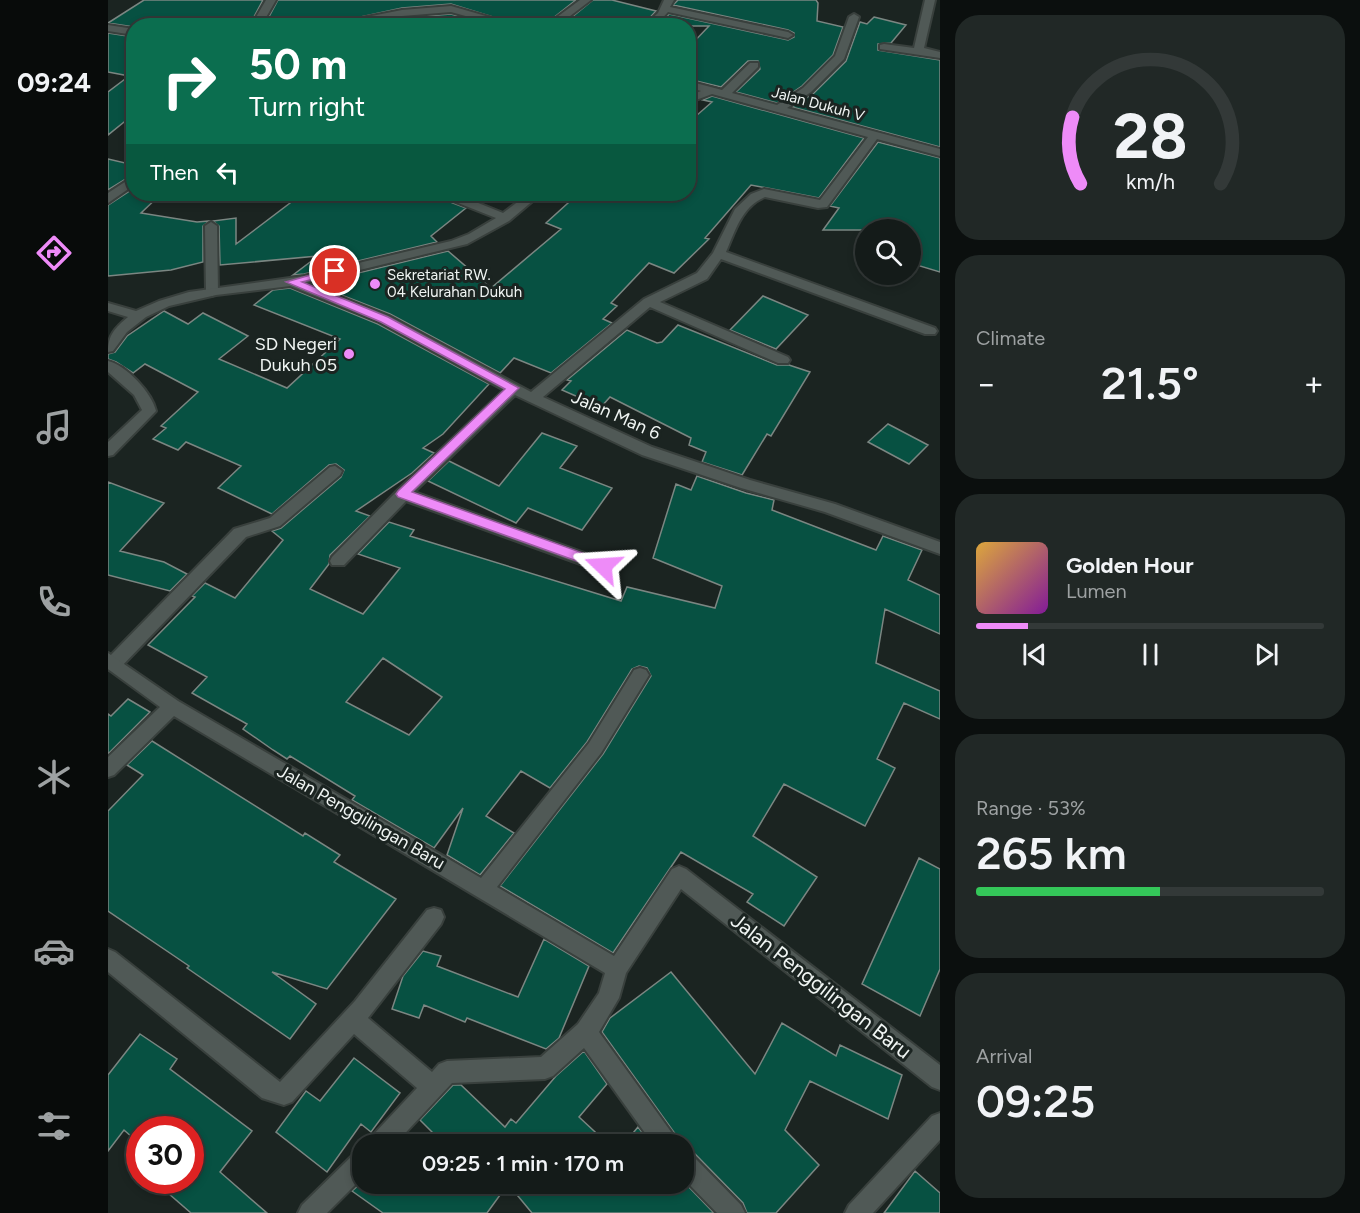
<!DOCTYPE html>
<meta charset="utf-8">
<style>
:root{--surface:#141b19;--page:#212826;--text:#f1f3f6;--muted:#9da1a2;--line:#333938;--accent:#ee8bf8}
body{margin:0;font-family:Figtree,sans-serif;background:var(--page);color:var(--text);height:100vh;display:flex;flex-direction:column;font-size:22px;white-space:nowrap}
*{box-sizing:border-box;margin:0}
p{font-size:20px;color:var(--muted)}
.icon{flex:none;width:33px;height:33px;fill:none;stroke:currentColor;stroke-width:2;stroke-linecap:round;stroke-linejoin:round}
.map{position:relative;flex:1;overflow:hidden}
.panel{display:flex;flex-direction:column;gap:15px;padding:15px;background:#0b0f0e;width:420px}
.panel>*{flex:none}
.banner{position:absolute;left:18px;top:18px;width:570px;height:183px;border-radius:24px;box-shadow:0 3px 9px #0003,0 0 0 2px var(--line);background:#0b6e4f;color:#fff;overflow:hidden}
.controls{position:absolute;left:747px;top:219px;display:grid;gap:12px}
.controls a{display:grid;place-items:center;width:66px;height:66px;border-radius:50%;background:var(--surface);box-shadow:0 3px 9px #0003,0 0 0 2px var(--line);font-size:30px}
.speed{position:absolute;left:18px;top:1116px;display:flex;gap:12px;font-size:30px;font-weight:700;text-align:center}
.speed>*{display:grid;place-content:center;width:78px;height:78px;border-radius:50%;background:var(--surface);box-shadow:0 3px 9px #0003,0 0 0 2px var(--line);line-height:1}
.speed .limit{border:9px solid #d22;background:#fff;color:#111}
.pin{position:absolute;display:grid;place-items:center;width:51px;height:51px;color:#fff;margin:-26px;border:3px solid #fff;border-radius:50%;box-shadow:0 2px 6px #0007}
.me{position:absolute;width:66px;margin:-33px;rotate:290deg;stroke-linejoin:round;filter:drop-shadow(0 0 4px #0008)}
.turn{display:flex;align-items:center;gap:21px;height:126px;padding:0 24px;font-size:27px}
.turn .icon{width:78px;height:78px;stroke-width:2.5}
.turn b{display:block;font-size:42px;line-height:51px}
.then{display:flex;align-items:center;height:57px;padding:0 24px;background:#0003;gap:12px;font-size:22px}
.big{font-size:45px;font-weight:600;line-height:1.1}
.panel .widget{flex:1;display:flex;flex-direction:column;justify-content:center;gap:9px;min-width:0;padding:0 21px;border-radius:24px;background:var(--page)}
.panel .dial{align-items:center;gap:0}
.dial svg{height:156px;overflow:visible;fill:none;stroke:var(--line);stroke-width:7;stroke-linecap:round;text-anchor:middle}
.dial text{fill:var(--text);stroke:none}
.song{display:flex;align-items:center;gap:18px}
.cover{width:72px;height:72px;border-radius:9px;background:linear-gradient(135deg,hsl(40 70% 55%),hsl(290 70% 35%))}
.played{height:6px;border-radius:3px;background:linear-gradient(90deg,var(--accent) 15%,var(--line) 15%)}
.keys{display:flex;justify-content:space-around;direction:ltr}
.heat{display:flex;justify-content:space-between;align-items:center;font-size:33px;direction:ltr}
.charge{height:9px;border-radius:4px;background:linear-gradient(90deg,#34c759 53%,var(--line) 0)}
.trip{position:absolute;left:244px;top:1134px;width:342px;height:60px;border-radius:24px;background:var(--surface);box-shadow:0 3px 9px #0003,0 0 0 2px var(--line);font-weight:600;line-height:60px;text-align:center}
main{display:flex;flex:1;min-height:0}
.menu{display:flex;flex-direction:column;width:108px;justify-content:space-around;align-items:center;background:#080b0a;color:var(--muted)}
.menu .icon{width:42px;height:42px}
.menu .active{color:var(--accent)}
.menu b{font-size:27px;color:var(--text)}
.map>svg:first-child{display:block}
.building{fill:#075142;stroke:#7b8682;stroke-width:1.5;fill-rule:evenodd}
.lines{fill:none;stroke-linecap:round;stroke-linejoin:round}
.service-casing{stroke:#39403d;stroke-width:4}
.minor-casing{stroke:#39403d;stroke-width:4}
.service{fill:#505956;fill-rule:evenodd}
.minor{fill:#505956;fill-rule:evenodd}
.route{fill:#ee8bf8;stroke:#9b5aa1;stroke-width:1.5}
.poi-dot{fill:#ee8bf8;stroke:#1b2421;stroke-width:2}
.labels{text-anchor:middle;stroke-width:6;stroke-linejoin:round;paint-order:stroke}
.far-street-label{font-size:15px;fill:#f0f5f3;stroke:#1b2421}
.far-poi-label{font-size:15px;fill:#f0f5f3;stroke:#1b2421;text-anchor:start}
.poi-label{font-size:18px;fill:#f0f5f3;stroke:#1b2421;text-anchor:end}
.street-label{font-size:18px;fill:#f0f5f3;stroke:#1b2421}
.near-street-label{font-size:21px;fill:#f0f5f3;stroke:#1b2421}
</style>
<main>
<nav class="menu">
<b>09:24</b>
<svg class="icon active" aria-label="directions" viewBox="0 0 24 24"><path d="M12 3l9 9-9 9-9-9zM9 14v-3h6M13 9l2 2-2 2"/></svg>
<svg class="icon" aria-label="music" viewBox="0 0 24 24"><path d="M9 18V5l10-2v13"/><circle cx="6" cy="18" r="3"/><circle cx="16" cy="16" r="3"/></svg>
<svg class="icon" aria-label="phone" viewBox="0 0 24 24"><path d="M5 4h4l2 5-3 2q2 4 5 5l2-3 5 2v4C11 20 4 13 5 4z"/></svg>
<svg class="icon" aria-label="climate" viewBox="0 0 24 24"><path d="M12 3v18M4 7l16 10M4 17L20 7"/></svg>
<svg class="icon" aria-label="car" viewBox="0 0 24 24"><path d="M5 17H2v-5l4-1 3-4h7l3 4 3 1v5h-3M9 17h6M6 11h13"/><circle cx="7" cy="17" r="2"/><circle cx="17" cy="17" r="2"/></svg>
<svg class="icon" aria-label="filters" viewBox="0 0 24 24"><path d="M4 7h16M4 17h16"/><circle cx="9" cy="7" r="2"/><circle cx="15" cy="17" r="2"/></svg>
</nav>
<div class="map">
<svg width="832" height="1213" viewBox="0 0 832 1213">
<rect width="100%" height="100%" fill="#1b2421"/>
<path class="building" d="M 36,0 L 155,0 L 141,26 L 26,27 L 0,23 Z
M 170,0 L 468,0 L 435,26 L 414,26 L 343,4 L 294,8 L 211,26 L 156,26 Z
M 485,0 L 504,0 L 548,11 L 534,26 L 453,26 Z
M 570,0 L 708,0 L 710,3 L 709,21 L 735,27 L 725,55 L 694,86 L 669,103 L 628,92 L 652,69 L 650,61 L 640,61 L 613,87 L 580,79 L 580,48 L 601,26 L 551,26 L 561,14 L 680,40 L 686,37 L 686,33 L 680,30 L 565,5 Z
M 343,14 L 384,26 L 254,26 L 294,18 Z
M 766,17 L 798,25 L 783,43 L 770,44 L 770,50 L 832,60 L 832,147 L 684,107 L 705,94 L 738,61 L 752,22 L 759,24 Z
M 0,33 L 26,37 L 26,114 L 0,135 L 0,92 L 21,76 L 0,72 Z
M 604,96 L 756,138 L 711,198 L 643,185 L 597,238 L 601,239 L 566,273 L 541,263 L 503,303 L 509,306 L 495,319 L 504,323 L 443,373 L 406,358 L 392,373 L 282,314 L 205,284 L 340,251 L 383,288 L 453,229 L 438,223 L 470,194 L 580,194 L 580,123 L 604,102 L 595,100 Z
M 770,142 L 832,158 L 832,272 L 802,263 L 802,230 L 715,230 L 731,208 L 722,206 Z
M 0,159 L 26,165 L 26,174 L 0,190 Z
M 26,188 L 26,194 L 53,194 L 33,213 L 89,222 L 101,221 L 95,226 L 95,262 L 63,270 L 0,276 L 0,205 Z
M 194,194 L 331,194 L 334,199 L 358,208 L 323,236 L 329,242 L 196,274 L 185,275 L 210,256 L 112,265 L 111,226 L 105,221 L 128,218 L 128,244 Z
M 182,288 L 270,324 L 381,384 L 335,434 L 315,448 L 326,453 L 304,473 L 248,511 L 262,516 L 222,555 L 221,564 L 202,589 L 255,614 L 292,568 L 250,554 L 281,522 L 306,530 L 302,536 L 513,601 L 519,587 L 607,608 L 614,586 L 545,558 L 568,484 L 583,490 L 589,476 L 638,493 L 666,500 L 664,510 L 768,550 L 775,536 L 814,550 L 800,580 L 832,595 L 832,634 L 777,609 L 768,663 L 832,691 L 832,719 L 796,703 L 769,759 L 787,768 L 757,826 L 676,784 L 645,836 L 709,877 L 676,926 L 639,902 L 645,894 L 573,852 L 505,953 L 392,886 L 495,754 L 543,676 L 539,668 L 531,666 L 524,669 L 479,742 L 442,788 L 413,771 L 378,816 L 406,833 L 372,875 L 339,855 L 355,808 L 326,848 L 244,800 L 247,796 L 182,756 L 179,759 L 165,750 L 135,729 L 139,724 L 84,693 L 99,677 L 40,645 L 87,597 L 84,596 L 97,583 L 127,598 L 175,540 L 164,531 L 173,528 L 233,477 L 236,470 L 228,464 L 221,465 L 164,514 L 110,488 L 133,466 L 78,442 L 70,450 L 45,439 L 58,428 L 53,426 L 90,392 L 37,364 L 25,373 L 8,362 L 0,359 L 0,354 L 7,352 L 19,336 L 56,311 L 80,324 L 95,313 L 140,336 L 111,359 L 179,388 L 232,339 L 146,305 L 165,290 ZM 275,658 L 334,697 L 301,735 L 238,702 Z
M 655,296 L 700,315 L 668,349 L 622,330 Z
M 570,325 L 669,365 L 681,365 L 702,372 L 663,436 L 659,434 L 634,475 L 594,462 L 598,452 L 581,445 L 583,438 L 502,397 L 493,407 L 454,390 L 463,381 L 459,380 L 519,330 L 549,343 L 554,342 Z
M 780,424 L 820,445 L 801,464 L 760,442 Z
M 434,433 L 469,446 L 452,468 L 504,488 L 474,530 L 420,508 L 408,523 L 320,481 L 341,461 L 391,486 Z
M 0,482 L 56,503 L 12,551 L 56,562 L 79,574 L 62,591 L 0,575 Z
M 20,699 L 42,712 L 0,754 L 0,714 L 3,716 Z
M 44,741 L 195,836 L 197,833 L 232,855 L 226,862 L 288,899 L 219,989 L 164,972 L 208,1004 L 182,1039 L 79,968 L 81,966 L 0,911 L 0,811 L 35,775 L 19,765 Z
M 811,858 L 832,869 L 832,969 L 812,1016 L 754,984 Z
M 436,939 L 481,966 L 451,1038 L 438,1049 L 359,1018 L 357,1022 L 316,1005 L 311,1018 L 284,1009 L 295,976 L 315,951 L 333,956 L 329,966 L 410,997 Z
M 563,972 L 647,1074 L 674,1023 L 728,1056 L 732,1045 L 794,1075 L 780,1119 L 702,1081 L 677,1130 L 711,1165 L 668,1213 L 639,1213 L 635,1203 L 586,1153 L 576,1150 L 576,1144 L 571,1144 L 568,1135 L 494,1032 L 502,1018 Z
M 32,1034 L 69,1059 L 62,1069 L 144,1131 L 112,1172 L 159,1213 L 83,1213 L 45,1180 L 82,1180 L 82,1130 L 32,1130 L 32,1144 L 16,1130 L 0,1151 L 0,1075 Z
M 476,1051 L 499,1084 L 471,1117 L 500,1144 L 336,1144 L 312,1120 L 345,1085 L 353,1085 L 397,1127 L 403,1119 L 408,1123 L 448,1076 Z
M 246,1058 L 292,1093 L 263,1132 L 253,1124 L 219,1172 L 168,1132 L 198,1091 L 212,1101 Z
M 530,1127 L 543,1144 L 516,1144 Z
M 807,1171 L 832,1193 L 832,1213 L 776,1213 Z
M 576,1182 L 606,1213 L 424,1213 L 400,1184 L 379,1213 L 275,1213 L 244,1191 L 252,1184 Z"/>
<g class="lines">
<g class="service-casing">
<path id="service" d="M 103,222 L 109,226 L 110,292 L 104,296 L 98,292 L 97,226 Z
M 227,466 L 234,471 L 232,475 L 172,526 L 138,537 L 11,669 L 5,671 L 0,669 L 0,658 L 126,529 L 162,518 L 222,467 Z"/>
</g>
<g class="minor-casing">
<path id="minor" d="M 158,0 L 168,0 L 153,26 L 143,26 Z
M 472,0 L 483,0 L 449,26 L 437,26 Z
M 556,0 L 566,0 L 562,7 L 680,32 L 685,35 L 680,38 L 560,12 L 547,26 L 536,26 L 550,13 Z
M 817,0 L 827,0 L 816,48 L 832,52 L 832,58 L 772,49 L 772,45 L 776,44 L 806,48 Z
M 343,6 L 412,26 L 394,26 L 343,12 L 294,16 L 238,26 L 213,26 L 294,10 Z
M 746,14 L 751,17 L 736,59 L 703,92 L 679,108 L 832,149 L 832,156 L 769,139 L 719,207 L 710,208 L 657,197 C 634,206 627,231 618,252 L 827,328 L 829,331 L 827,334 L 817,334 L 613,259 L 599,279 L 552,302 L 680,357 L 682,360 L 680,363 L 670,363 L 542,307 L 435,397 L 544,447 L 642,480 L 727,504 L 832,542 L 832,554 L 717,512 L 633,488 L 534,455 L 407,395 L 306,492 L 501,562 L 503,566 L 501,570 L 489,570 L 298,501 L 236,565 L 224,565 L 222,561 L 224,557 L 290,490 L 396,390 L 271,322 L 182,286 L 108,295 L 61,306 L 38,317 L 19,332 L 5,351 L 0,352 C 0,335 7,328 20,317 L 0,311 L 0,303 L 28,311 L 51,301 L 81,292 L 196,276 L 343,241 L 361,234 L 388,218 L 335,197 L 333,194 L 348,194 L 395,213 L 420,194 L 433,194 L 401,221 L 359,244 L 198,283 L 281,316 L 423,392 L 536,299 L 589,273 L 605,253 L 627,209 L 643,194 L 656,189 L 712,200 L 760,137 L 604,94 L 580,103 L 580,96 L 593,91 L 580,87 L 580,81 L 614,90 L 642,63 L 650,63 L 650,67 L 624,93 L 669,105 L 695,88 L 727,56 L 741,17 Z
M 0,25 L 26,29 L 26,35 L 0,31 Z
M 26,176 L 26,185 L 0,203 L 0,193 Z
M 0,361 C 18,365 44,393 48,411 L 5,455 L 0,456 L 0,442 L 34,410 L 26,395 L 0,372 Z
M 0,653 L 70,701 L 373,878 L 481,743 L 526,670 L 532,668 L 538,670 L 541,675 L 538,680 L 493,753 L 389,887 L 506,956 L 564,869 L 571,866 L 578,869 L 832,1065 L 832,1090 L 824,1087 L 573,889 L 518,973 L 511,998 L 491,1032 L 566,1136 L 569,1144 L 545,1144 L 476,1048 L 445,1076 L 437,1079 L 344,1083 L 287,1144 L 261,1144 L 264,1136 L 309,1088 L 246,1034 L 184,1102 L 176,1105 L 154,1098 L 0,972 L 0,949 L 7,952 L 172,1082 L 247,1001 L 319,910 L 326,908 L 333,910 L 336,917 L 333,924 L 260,1018 L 324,1072 L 331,1064 L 339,1061 L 433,1057 L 470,1024 L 491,993 L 497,973 L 66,716 L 6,775 L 0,777 L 0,757 L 52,707 L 0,669 Z
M 832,1113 L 832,1140 L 765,1213 L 737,1213 L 741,1205 L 824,1116 Z
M 255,1150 L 255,1177 L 219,1213 L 190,1213 L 194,1205 L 247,1153 Z
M 576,1152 L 584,1155 L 633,1205 L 637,1213 L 609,1213 L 576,1179 Z"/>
</g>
<use href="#service" class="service"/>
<use href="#minor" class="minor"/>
</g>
<path class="route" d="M 227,268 L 233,271 L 231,273 L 194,282 L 280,317 L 411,388 L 304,492 L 500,562 L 502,566 L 500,569 L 491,569 L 290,497 L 288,494 L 290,491 L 397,389 L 273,322 L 178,282 Z"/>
<g class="poi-dot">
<circle cx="267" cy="284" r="6"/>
<circle cx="241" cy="354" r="6"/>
</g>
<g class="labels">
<g class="far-street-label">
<text transform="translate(710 104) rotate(15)" y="5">Jalan Dukuh V</text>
</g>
<g class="far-poi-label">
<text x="279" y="280">Sekretariat RW.<tspan x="279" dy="17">04 Kelurahan Dukuh</tspan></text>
</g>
<g class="poi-label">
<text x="229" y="350">SD Negeri<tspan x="229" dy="21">Dukuh 05</tspan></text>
</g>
<g class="street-label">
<text transform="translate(508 415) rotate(24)" y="6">Jalan Man 6</text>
<text transform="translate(253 817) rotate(30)" y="6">Jalan Penggilingan Baru</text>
</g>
<g class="near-street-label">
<text transform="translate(713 986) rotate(38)" y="7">Jalan Penggilingan Baru</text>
</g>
</g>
</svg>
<div class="controls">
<a><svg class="icon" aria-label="search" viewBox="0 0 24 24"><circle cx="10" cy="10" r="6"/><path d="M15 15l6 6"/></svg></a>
</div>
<div class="speed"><div class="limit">30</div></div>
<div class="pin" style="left:227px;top:271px;background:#d93025"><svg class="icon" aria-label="arrive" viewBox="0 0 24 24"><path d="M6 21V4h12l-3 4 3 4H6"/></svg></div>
<svg class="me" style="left:495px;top:566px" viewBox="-20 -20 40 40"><path d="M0-17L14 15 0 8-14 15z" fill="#ee8bf8" stroke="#fff" stroke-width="4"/></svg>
<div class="trip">09:25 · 1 min · 170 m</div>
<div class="banner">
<div class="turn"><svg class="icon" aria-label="right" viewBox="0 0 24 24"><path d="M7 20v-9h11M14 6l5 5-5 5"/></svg><div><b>50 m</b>Turn right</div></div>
<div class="then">Then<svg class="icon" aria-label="left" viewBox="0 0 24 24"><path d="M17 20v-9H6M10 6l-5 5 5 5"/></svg></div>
</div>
</div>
<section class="panel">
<div class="widget dial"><svg viewBox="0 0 100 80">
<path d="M14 69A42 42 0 1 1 86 69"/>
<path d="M14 69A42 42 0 0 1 10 35" stroke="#ee8bf8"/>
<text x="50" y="56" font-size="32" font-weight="700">28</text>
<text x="50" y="72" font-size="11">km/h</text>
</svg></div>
<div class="widget"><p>Climate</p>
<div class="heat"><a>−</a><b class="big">21.5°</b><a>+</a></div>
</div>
<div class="widget">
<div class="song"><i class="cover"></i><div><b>Golden Hour</b><p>Lumen</p></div></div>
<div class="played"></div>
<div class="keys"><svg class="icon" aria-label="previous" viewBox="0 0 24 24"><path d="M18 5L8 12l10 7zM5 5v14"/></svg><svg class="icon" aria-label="pause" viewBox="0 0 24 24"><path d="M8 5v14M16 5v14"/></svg><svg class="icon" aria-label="next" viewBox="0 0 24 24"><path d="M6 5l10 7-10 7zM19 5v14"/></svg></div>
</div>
<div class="widget"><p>Range · 53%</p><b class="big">265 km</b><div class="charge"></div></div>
<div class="widget"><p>Arrival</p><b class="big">09:25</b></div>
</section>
</main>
